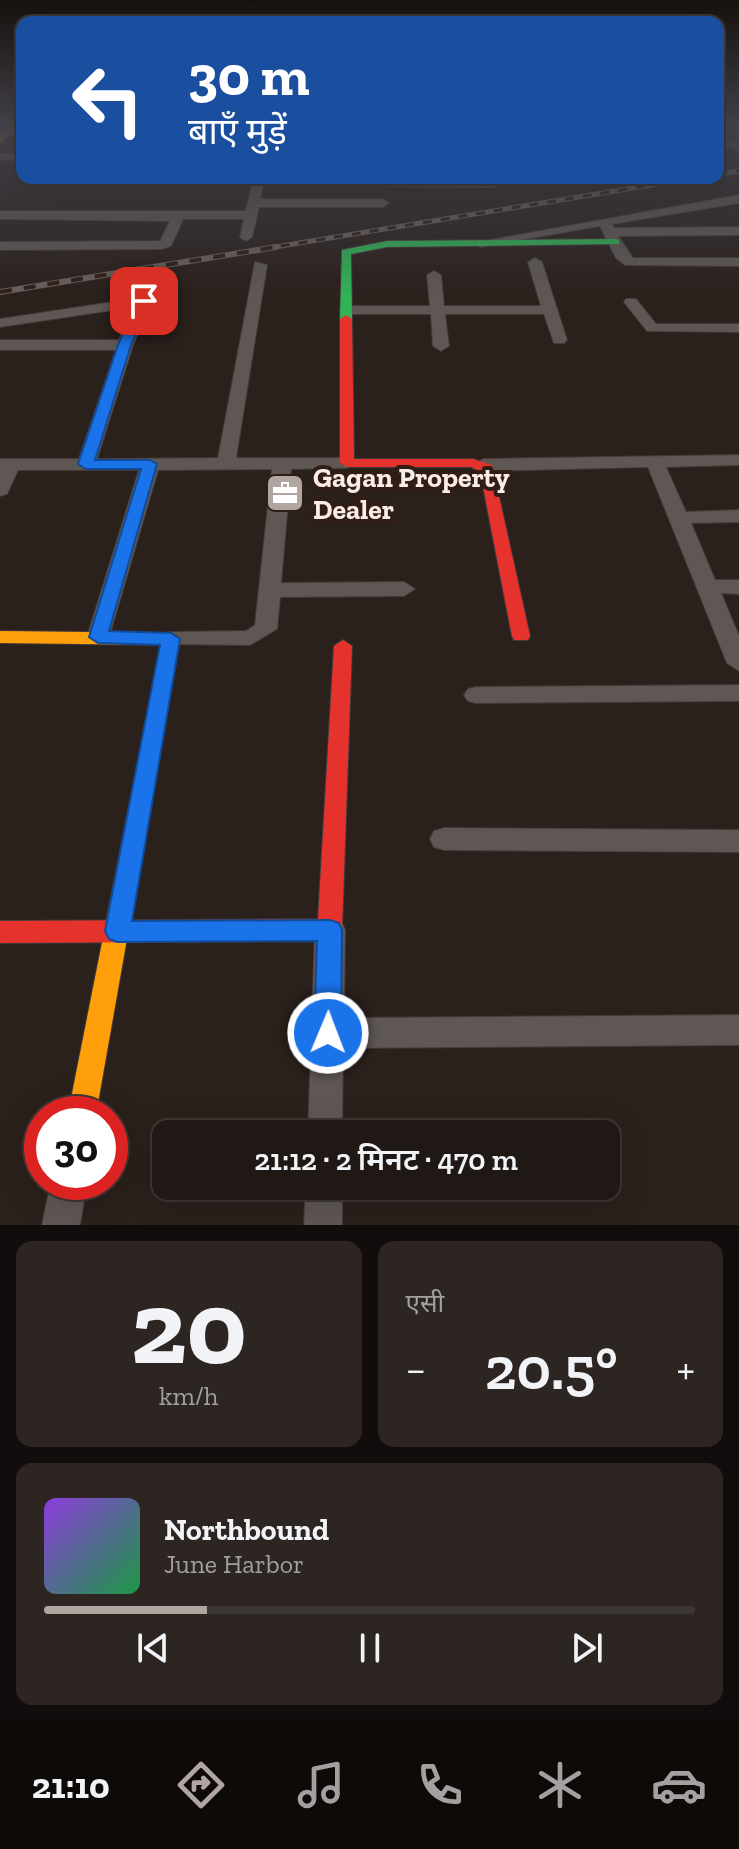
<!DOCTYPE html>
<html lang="hi">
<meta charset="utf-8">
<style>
:root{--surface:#201815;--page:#2d2522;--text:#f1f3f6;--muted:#a2a0a0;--line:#3d3734;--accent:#b1a5a1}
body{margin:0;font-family:"Zilla Slab","Noto Sans Devanagari",serif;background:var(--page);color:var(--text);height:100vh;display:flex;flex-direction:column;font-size:30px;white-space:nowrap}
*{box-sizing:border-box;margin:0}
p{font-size:26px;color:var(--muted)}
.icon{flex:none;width:44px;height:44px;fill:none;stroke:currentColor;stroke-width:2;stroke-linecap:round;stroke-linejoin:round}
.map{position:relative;height:1225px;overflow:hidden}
.panel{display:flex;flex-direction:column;gap:16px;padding:16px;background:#120d0c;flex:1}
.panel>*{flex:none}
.banner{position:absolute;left:16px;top:16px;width:708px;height:168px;border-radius:16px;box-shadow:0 8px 32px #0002,0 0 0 2px var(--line);background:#1a4fa0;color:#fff;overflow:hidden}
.speed{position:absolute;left:24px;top:1096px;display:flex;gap:16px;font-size:40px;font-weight:700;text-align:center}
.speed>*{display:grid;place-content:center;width:104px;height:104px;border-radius:50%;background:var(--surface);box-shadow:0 8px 32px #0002,0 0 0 2px var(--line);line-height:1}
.speed .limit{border:12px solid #d22;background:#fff;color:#111}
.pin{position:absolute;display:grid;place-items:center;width:68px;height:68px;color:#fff;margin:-34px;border-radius:16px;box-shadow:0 4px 12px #0006}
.me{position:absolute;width:88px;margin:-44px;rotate:1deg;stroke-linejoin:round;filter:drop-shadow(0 0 6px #0008)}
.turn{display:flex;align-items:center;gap:28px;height:168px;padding:0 40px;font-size:36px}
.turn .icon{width:104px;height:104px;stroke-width:2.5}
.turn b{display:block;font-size:56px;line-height:68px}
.big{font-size:60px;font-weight:600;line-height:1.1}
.panel .widget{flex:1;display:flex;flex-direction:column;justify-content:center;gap:12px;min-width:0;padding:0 28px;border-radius:16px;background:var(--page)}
.panel .dial{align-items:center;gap:0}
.dial b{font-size:104px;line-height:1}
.song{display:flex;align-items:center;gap:24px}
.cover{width:96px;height:96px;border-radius:12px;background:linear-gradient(135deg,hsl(270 70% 55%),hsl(140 70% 35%))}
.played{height:8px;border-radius:4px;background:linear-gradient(90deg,var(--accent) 25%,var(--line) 25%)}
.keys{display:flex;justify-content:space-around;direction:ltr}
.heat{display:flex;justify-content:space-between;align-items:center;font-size:44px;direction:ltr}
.panel .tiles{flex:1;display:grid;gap:16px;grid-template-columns:1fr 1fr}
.widget:last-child{grid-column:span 2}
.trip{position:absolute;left:152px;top:1120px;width:468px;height:80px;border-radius:16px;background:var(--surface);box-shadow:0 8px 32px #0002,0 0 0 2px var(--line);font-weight:600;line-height:80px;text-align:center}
.tabs{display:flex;height:128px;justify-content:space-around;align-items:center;background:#0d0a08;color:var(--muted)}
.tabs .icon{width:56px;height:56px}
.tabs .on{color:var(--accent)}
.tabs b{font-size:36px;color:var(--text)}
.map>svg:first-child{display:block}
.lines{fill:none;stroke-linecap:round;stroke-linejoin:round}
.street-casing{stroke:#443b39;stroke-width:2}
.fast-casing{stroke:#443b39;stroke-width:2}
.slow-casing{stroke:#443b39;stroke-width:2}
.jam-casing{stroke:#443b39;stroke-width:2}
.street{fill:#5e5754;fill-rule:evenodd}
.fast{fill:#30b455;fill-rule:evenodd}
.slow{fill:#ff9f0a;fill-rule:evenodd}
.jam{fill:#e5322d;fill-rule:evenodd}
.rail-far1-casing{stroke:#67605d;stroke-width:5}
.rail-casing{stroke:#67605d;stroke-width:6}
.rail-far1{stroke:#301e16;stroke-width:3;stroke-dasharray:9;stroke-linecap:butt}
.rail{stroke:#301e16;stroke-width:4;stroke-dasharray:12;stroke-linecap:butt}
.route{fill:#1a73e8;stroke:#114b97;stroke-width:2}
.labels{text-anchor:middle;stroke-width:8;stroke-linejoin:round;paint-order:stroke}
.poi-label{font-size:28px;font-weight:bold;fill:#faede8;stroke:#301e16;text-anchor:start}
</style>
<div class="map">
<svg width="739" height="1225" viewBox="0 0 739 1225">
<rect width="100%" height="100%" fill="#2a201c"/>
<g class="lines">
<g class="street-casing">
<path id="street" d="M 5,130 L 22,130 L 22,136 L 1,135 Z
M 718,138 L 739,144 L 739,150 L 718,144 Z
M 0,154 L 22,154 L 22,160 L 0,160 Z
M 253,178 L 265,178 L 260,199 L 383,199 L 389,203 L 383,207 L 259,207 L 252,237 L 246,241 L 240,237 L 244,219 L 183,219 L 171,246 L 162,249 L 0,250 L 0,242 L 160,241 L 170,221 L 0,219 L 0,211 L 246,211 Z
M 344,178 L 493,181 L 499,184 L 493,187 L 386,186 Z
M 739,195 L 739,203 L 612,224 L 614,228 L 739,227 L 739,235 L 618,236 L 633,258 L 739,258 L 739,266 L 625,265 L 616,258 L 600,226 L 480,247 L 474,243 Z
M 535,258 L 542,262 L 567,340 L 564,343 L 554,343 L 544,314 L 445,314 L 449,346 L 441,351 L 433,346 L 431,314 L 346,314 L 339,310 L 346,306 L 430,306 L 427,275 L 434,271 L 441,275 L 444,306 L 541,306 L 528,262 Z
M 255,262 L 267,265 L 236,458 L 347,458 L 356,463 L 347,468 L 291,469 L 281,583 L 404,582 L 415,589 L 404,596 L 280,597 L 277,629 L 250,645 L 163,644 L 160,639 L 163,634 L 171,632 L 246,631 L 255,625 L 272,469 L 158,470 L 109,637 L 106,642 L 90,642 L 87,637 L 139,470 L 18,470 L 7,494 L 0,496 L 0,459 L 79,459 L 116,350 L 0,350 L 0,340 L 119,340 L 134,307 L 0,327 L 0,319 L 139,298 L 147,280 L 157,280 L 159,283 L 133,345 L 97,459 L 218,458 Z
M 626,299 L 636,299 L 656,324 L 739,324 L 739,332 L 647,331 L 624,302 Z
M 739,455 L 739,465 L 666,467 L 686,512 L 739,510 L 739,522 L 691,523 L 715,580 L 739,580 L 739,594 L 721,593 L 739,636 L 739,671 L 727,663 L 648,467 L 483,471 L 474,465 L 483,459 Z
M 739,685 L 739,701 L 476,703 L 468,701 L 464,695 L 468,689 L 476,687 Z
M 444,828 L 739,830 L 739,852 L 444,850 L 434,847 L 430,839 L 434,831 Z
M 330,917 L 341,921 L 345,930 L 344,1018 L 739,1015 L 739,1045 L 343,1048 L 342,1134 L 308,1134 L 315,930 L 319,921 Z
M 51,1182 L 87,1182 L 80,1225 L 42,1225 Z
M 306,1186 L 342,1186 L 342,1225 L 304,1225 Z"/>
</g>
<g class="fast-casing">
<path id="fast" d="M 615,239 L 619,240 L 619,244 L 387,247 L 351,254 L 352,319 L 346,323 L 340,319 L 342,250 L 387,241 Z"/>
</g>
<g class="slow-casing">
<path id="slow" d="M 7,126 L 15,126 L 0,143 L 0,134 Z
M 0,631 L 171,633 L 180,639 L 96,1114 L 68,1114 L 161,645 L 0,643 Z"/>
</g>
<g class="jam-casing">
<path id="jam" d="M 346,315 L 352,319 L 354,459 L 473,459 L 492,465 L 530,636 L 528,640 L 514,640 L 512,636 L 480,471 L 471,467 L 347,467 L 340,463 L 340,319 Z
M 343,640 L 352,646 L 342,930 L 339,938 L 330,941 L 0,943 L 0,921 L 318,919 L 334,646 Z"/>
</g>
<use href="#street" class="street"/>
<use href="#fast" class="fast"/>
<use href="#slow" class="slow"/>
<use href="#jam" class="jam"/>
<g class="rail-far1-casing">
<path id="rail-far1" d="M 718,174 L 739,171
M 263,249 L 694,178"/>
</g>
<g class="rail-casing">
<path id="rail" d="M 0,292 L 276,247"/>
</g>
<use href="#rail-far1" class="rail-far1"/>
<use href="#rail" class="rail"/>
</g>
<linearGradient id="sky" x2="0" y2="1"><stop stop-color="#17120f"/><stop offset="0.42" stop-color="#44424b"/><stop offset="1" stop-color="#44424b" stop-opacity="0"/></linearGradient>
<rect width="739" height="298" fill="url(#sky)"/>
<path class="route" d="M 140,298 L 150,301 L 131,345 L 95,460 L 150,460 L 157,464 L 109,631 L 171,633 L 180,639 L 132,921 L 330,920 L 339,923 L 342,930 L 341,1033 L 337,1042 L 328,1045 L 318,1042 L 314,1033 L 317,941 L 117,942 L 109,939 L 105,931 L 160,645 L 98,643 L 89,637 L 141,469 L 86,469 L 78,464 L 118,345 Z"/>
<defs>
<g id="office-square" transform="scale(2)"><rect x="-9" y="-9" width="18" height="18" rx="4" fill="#b1a5a1" stroke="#301e16"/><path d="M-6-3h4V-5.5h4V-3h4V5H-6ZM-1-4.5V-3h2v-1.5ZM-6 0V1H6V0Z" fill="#fff"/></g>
</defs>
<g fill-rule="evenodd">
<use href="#office-square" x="285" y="493"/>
</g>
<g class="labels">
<g class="poi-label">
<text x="313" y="487">Gagan Property<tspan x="313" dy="32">Dealer</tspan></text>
</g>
</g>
</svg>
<div class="speed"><div class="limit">30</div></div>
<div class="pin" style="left:144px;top:301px;background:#d93025"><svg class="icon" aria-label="arrive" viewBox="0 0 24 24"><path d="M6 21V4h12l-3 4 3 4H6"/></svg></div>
<svg class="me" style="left:328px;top:1033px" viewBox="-20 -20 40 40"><circle r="17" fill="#1a73e8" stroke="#fff" stroke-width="3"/><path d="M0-11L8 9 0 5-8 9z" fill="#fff"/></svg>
<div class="trip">21:12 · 2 मिनट · 470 m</div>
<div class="banner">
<div class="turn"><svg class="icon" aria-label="left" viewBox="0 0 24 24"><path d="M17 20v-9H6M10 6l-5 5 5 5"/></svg><div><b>30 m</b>बाएँ मुड़ें</div></div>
</div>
</div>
<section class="panel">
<div class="tiles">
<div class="widget dial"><b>20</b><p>km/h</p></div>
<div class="widget"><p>एसी</p>
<div class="heat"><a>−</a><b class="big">20.5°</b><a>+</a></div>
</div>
<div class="widget">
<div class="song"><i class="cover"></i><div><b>Northbound</b><p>June Harbor</p></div></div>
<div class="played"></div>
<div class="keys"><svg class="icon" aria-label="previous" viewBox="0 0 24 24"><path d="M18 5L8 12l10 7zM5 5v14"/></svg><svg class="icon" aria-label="pause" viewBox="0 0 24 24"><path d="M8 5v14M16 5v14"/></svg><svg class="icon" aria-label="next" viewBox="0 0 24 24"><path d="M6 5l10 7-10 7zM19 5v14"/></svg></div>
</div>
</div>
</section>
<nav class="tabs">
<b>21:10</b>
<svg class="icon on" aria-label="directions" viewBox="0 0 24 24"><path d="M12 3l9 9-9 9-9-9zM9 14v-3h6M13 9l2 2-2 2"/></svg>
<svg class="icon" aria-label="music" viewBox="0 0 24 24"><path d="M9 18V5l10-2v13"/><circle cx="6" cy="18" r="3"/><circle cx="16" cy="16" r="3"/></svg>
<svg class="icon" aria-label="phone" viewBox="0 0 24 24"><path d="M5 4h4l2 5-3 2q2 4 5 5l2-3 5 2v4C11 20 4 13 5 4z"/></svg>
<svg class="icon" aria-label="climate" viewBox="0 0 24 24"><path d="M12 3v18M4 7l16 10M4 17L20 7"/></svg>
<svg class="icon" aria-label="car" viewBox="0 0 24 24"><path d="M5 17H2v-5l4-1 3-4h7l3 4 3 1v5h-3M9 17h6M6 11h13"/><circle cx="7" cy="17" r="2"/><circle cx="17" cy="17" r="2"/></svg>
</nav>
